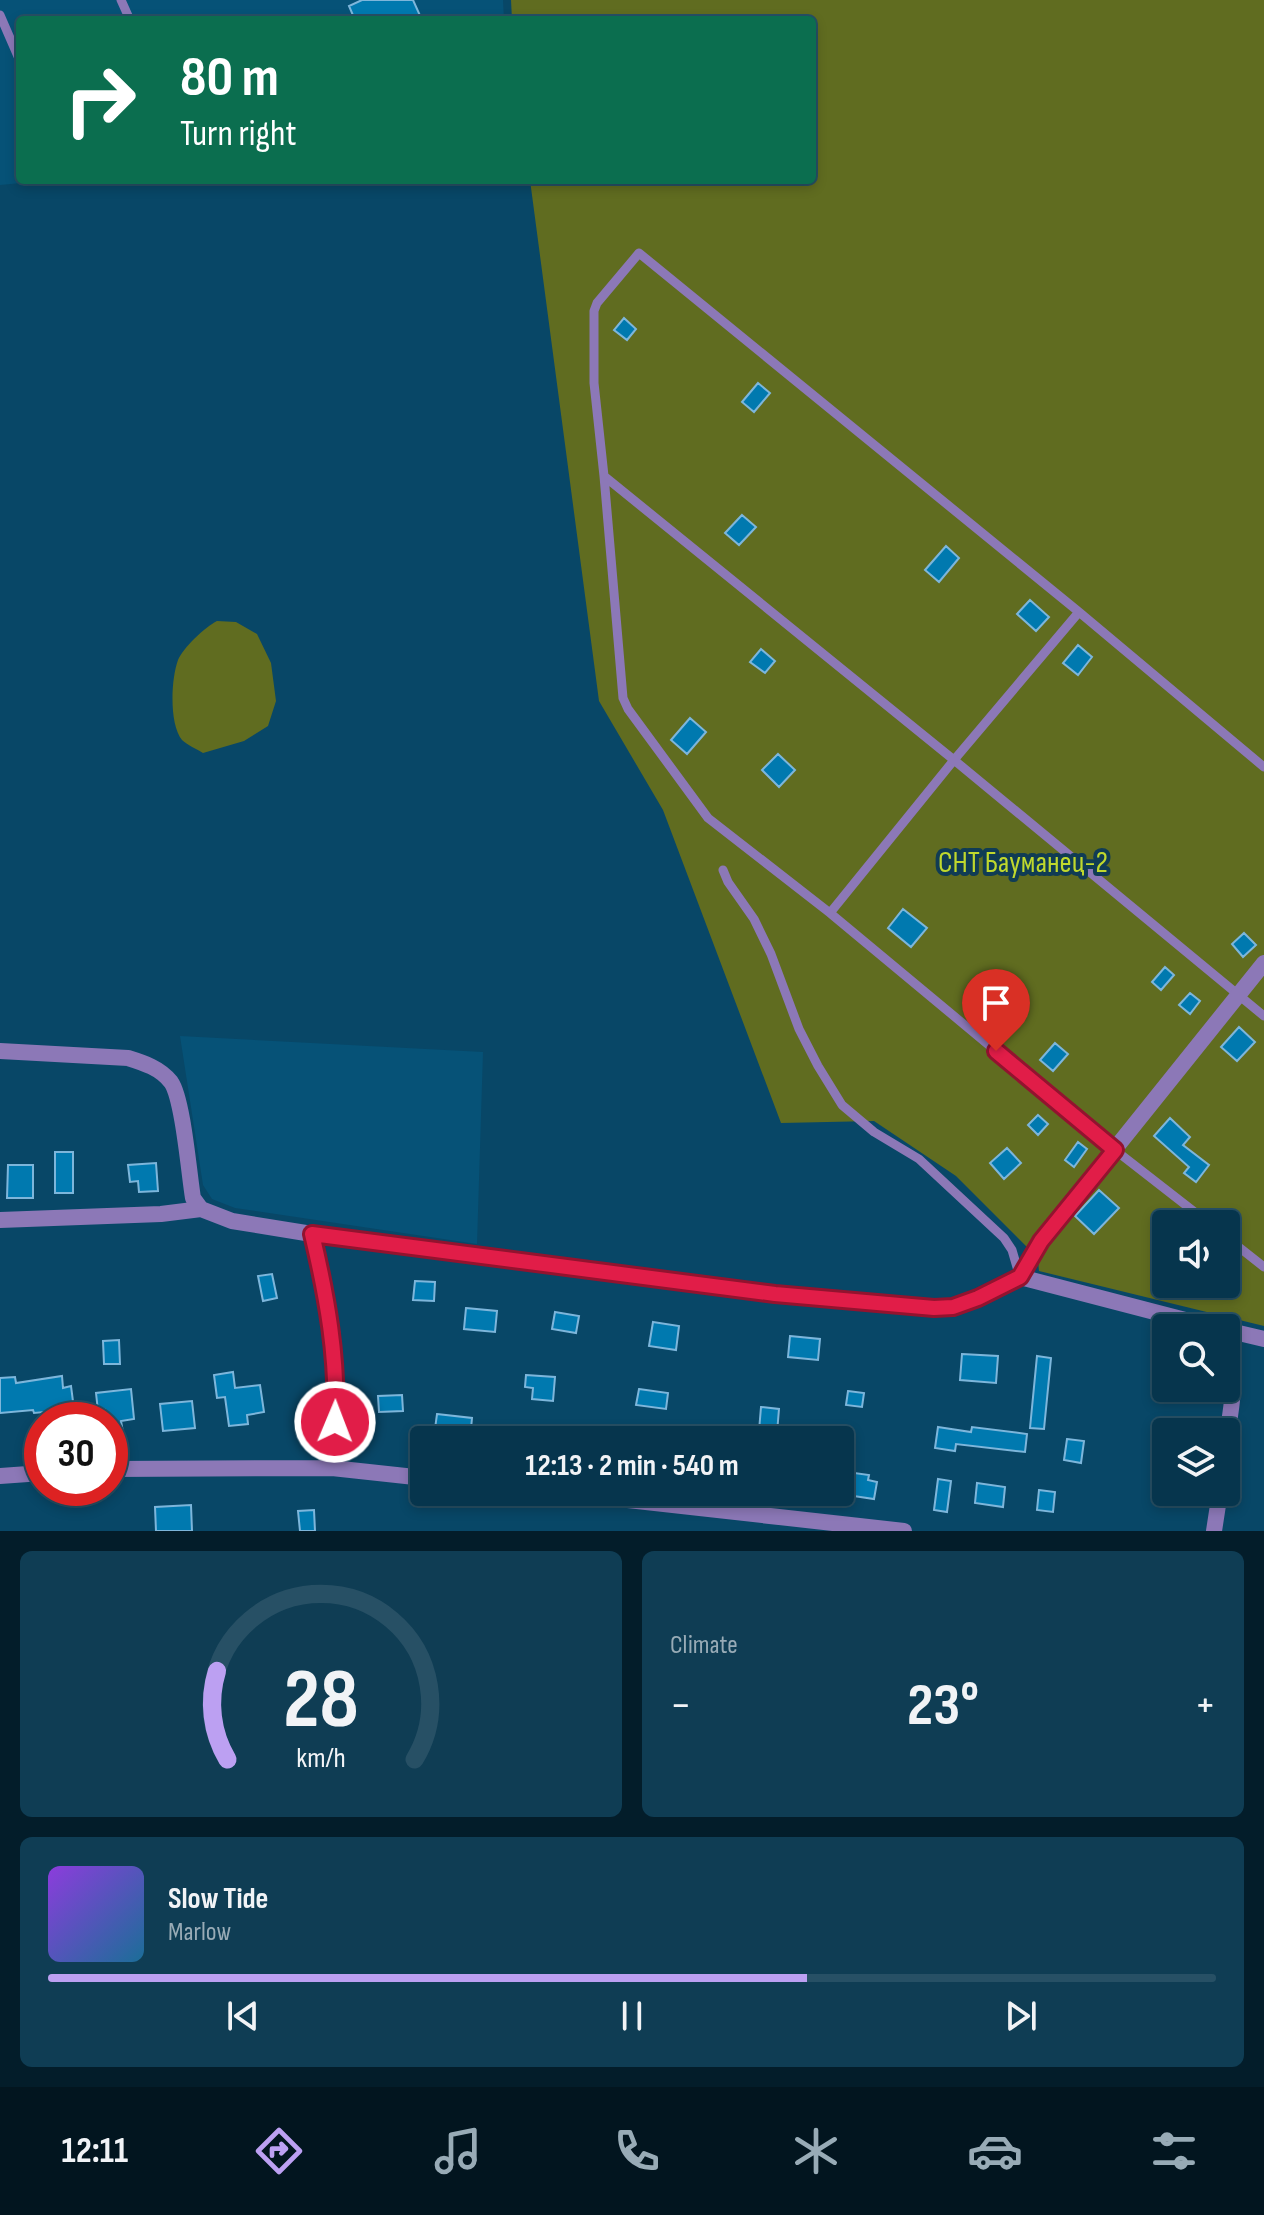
<!DOCTYPE html>
<meta charset="utf-8">
<style>
:root{--surface:#06354d;--page:#0f3d54;--text:#f1f3f6;--muted:#98abb6;--line:#275065;--accent:#bca0f2}
body{margin:0;font-family:"Sofia Sans Condensed",sans-serif;background:var(--page);color:var(--text);height:100vh;display:flex;flex-direction:column;font-size:30px;white-space:nowrap}
*{box-sizing:border-box;margin:0}
p{font-size:26px;color:var(--muted)}
.icon{flex:none;width:44px;height:44px;fill:none;stroke:currentColor;stroke-width:2;stroke-linecap:round;stroke-linejoin:round}
.map{position:relative;height:1531px;overflow:hidden}
.sheet{display:flex;flex-direction:column;gap:20px;padding:20px;background:#031d2a;flex:1}
.sheet>*{flex:none}
.banner{position:absolute;left:16px;top:16px;width:800px;height:168px;border-radius:8px;box-shadow:0 4px 12px #0003,0 0 0 2px var(--line);background:#0b6e4f;color:#fff;overflow:hidden}
.controls{position:absolute;left:1152px;top:1210px;display:grid;gap:16px}
.controls a{display:grid;place-items:center;width:88px;height:88px;border-radius:8px;background:var(--surface);box-shadow:0 4px 12px #0003,0 0 0 2px var(--line);font-size:40px}
.speed{position:absolute;left:24px;top:1402px;display:flex;gap:16px;font-size:40px;font-weight:700;text-align:center}
.speed>*{display:grid;place-content:center;width:104px;height:104px;border-radius:50%;background:var(--surface);box-shadow:0 4px 12px #0003,0 0 0 2px var(--line);line-height:1}
.speed .limit{border:12px solid #d22;background:#fff;color:#111}
.pin{position:absolute;display:grid;place-items:center;width:68px;height:68px;color:#fff;margin:-82px -34px;border-radius:50% 50% 50% 0;rotate:-45deg;box-shadow:0 0 8px #0007}
.pin .icon{rotate:45deg}
.me{position:absolute;width:88px;margin:-44px;rotate:1deg;stroke-linejoin:round;filter:drop-shadow(0 0 6px #0008)}
.turn{display:flex;align-items:center;gap:28px;height:168px;padding:0 32px;font-size:36px}
.turn .icon{width:104px;height:104px;stroke-width:2.5}
.turn b{display:block;font-size:56px;line-height:68px}
.big{font-size:60px;font-weight:700;line-height:1.1}
.sheet .tile{flex:1;display:flex;flex-direction:column;justify-content:center;gap:12px;min-width:0;padding:0 28px;border-radius:12px;background:var(--page)}
.sheet .dial{align-items:center;gap:0}
.dial svg{height:208px;overflow:visible;fill:none;stroke:var(--line);stroke-width:7;stroke-linecap:round;text-anchor:middle}
.dial text{fill:var(--text);stroke:none}
.song{display:flex;align-items:center;gap:24px}
.cover{width:96px;height:96px;border-radius:12px;background:linear-gradient(135deg,hsl(270 70% 55%),hsl(200 70% 35%))}
.played{height:8px;border-radius:4px;background:linear-gradient(90deg,var(--accent) 65%,var(--line) 65%)}
.keys{display:flex;justify-content:space-around;direction:ltr}
.heat{display:flex;justify-content:space-between;align-items:center;font-size:44px;direction:ltr}
.sheet .tiles{flex:1;display:grid;gap:20px;grid-template-columns:1fr 1fr}
.tile:last-child{grid-column:span 2}
.trip{position:absolute;left:410px;top:1426px;width:444px;height:80px;border-radius:8px;background:var(--surface);box-shadow:0 4px 12px #0003,0 0 0 2px var(--line);font-weight:700;line-height:80px;text-align:center}
.tabs{display:flex;height:128px;justify-content:space-around;align-items:center;background:#02151f;color:var(--muted)}
.tabs .icon{width:56px;height:56px}
.tabs .on{color:var(--accent)}
.tabs b{font-size:36px;color:var(--text)}
.map>svg:first-child{display:block}
.built{fill:#065277}
.green{fill:#606c20;fill-rule:evenodd}
.building{fill:#0079af;stroke:#7db6db;stroke-width:2}
.lines{fill:none;stroke-linecap:round;stroke-linejoin:round}
.service{stroke:#8c78b7;stroke-width:9}
.minor{stroke:#8c78b7;stroke-width:16}
.route-casing{stroke:#92132f;stroke-width:20}
.route{stroke:#e11d48;stroke-width:14}
.labels{text-anchor:middle;stroke-width:8;stroke-linejoin:round;paint-order:stroke}
.park-label{font-size:30px;fill:#c0d82d;stroke:#103c54}
</style>
<div class="map">
<svg width="1264" height="1531" viewBox="0 0 1264 1531">
<rect width="100%" height="100%" fill="#084767"/>
<path class="built" d="M 0,0 L 503,0 L 504,20 L 20,20 L 20,180 L 53,180 L 0,185 Z
M 180,1036 L 483,1052 L 477,1244 L 235,1208 L 212,1199 L 203,1185 Z"/>
<path class="green" d="M 511,0 L 1264,0 L 1264,1326 L 1039,1271 L 1036,1239 L 1027,1247 L 956,1176 L 874,1121 L 781,1123 L 663,810 L 599,701 L 530,180 L 812,180 L 812,20 L 512,20 ZM 1166,1224 L 1226,1224 L 1226,1284 L 1166,1284 Z
M 217,621 L 236,622 L 257,634 L 271,663 L 276,701 L 268,726 L 244,741 L 203,753 C 197,749 187,745 182,740 C 169,724 171,679 178,660 C 183,648 205,627 217,621 Z"/>
<path class="building" d="M 362,0 L 413,0 L 422,20 L 355,20 L 349,6 Z
M 624,318 L 636,329 L 627,340 L 614,330 Z
M 758,383 L 770,393 L 754,412 L 742,402 Z
M 742,515 L 756,527 L 739,545 L 725,533 Z
M 946,546 L 959,558 L 939,582 L 925,570 Z
M 1030,600 L 1049,617 L 1036,631 L 1017,614 Z
M 1078,645 L 1092,657 L 1078,675 L 1063,663 Z
M 761,649 L 775,661 L 765,673 L 750,662 Z
M 690,718 L 706,732 L 687,754 L 671,740 Z
M 778,754 L 795,770 L 779,787 L 762,770 Z
M 903,909 L 927,928 L 911,947 L 888,928 Z
M 1244,933 L 1256,945 L 1243,957 L 1232,944 Z
M 1165,967 L 1174,975 L 1161,990 L 1152,982 Z
M 1190,993 L 1200,1001 L 1190,1014 L 1179,1005 Z
M 1239,1027 L 1255,1042 L 1237,1061 L 1221,1047 Z
M 1055,1043 L 1068,1054 L 1053,1071 L 1040,1060 Z
M 1038,1115 L 1048,1124 L 1038,1135 L 1028,1125 Z
M 1170,1118 L 1190,1137 L 1183,1145 L 1209,1165 L 1196,1182 L 1184,1173 L 1189,1167 L 1154,1136 Z
M 1078,1142 L 1087,1149 L 1074,1167 L 1065,1160 Z
M 1007,1148 L 1021,1163 L 1004,1179 L 990,1163 Z
M 55,1152 L 73,1152 L 73,1193 L 55,1193 Z
M 156,1163 L 158,1191 L 139,1192 L 138,1181 L 130,1182 L 128,1165 Z
M 8,1165 L 33,1165 L 33,1198 L 7,1198 Z
M 1099,1190 L 1119,1208 L 1094,1234 L 1075,1216 Z
M 272,1274 L 277,1298 L 263,1301 L 258,1276 Z
M 415,1281 L 435,1282 L 434,1301 L 413,1300 Z
M 466,1308 L 497,1311 L 495,1332 L 464,1329 Z
M 555,1312 L 579,1316 L 576,1333 L 552,1329 Z
M 653,1322 L 679,1326 L 676,1350 L 649,1346 Z
M 790,1336 L 820,1339 L 818,1360 L 788,1357 Z
M 119,1340 L 120,1364 L 104,1364 L 103,1341 Z
M 962,1354 L 998,1356 L 996,1383 L 960,1380 Z
M 1037,1356 L 1051,1358 L 1044,1429 L 1030,1428 Z
M 233,1372 L 235,1388 L 260,1385 L 264,1412 L 247,1415 L 248,1424 L 229,1426 L 225,1397 L 217,1398 L 214,1375 Z
M 526,1375 L 555,1377 L 553,1401 L 532,1399 L 533,1388 L 525,1387 Z
M 62,1376 L 63,1388 L 71,1386 L 74,1409 L 66,1411 L 67,1420 L 45,1420 L 44,1412 L 34,1413 L 33,1410 L 0,1413 L 0,1378 L 15,1377 L 16,1383 Z
M 131,1389 L 134,1419 L 121,1421 L 123,1432 L 110,1433 L 110,1420 L 106,1420 L 105,1410 L 98,1411 L 96,1393 Z
M 639,1389 L 668,1393 L 666,1409 L 636,1405 Z
M 848,1391 L 864,1393 L 862,1407 L 846,1405 Z
M 402,1395 L 403,1411 L 379,1412 L 378,1396 Z
M 192,1401 L 195,1428 L 163,1431 L 160,1404 Z
M 761,1407 L 779,1409 L 777,1433 L 759,1431 Z
M 437,1414 L 472,1418 L 470,1439 L 434,1436 Z
M 938,1427 L 971,1432 L 972,1427 L 1027,1434 L 1025,1452 L 956,1444 L 955,1451 L 935,1448 Z
M 1067,1439 L 1084,1441 L 1081,1463 L 1064,1460 Z
M 840,1471 L 869,1475 L 868,1480 L 877,1482 L 874,1499 L 840,1494 Z
M 938,1479 L 951,1481 L 947,1512 L 934,1510 Z
M 977,1483 L 1005,1487 L 1003,1507 L 975,1503 Z
M 1039,1490 L 1055,1492 L 1053,1512 L 1037,1510 Z
M 191,1505 L 192,1531 L 156,1531 L 155,1507 Z
M 314,1510 L 315,1531 L 300,1531 L 298,1511 Z"/>
<g class="lines">
<path class="service" d="M 121,0 L 130,20
M 0,15 L 20,61
M 604,476 L 954,760 L 1264,1016
M 723,870 L 728,882 L 754,919 L 771,954 L 799,1029 L 818,1066 L 842,1105 L 874,1132 L 919,1159 L 1004,1238 L 1012,1250 L 1019,1274
M 830,913 L 954,760 L 1079,612
M 1210,1224 L 1115,1150 L 830,913 L 708,818 L 628,709 L 623,698 L 604,476 L 594,383 L 594,311 L 597,303 L 639,253 L 1079,612 L 1264,767
M 1226,1237 L 1264,1267"/>
<path class="minor" d="M 0,1051 L 128,1058 C 144,1063 160,1068 171,1082 C 183,1099 189,1174 193,1198 L 201,1209 L 232,1221 L 312,1234 L 775,1294 L 934,1308 L 953,1307 L 978,1298 L 1020,1277 L 1041,1241 L 1264,963
M 0,1220 L 161,1214 L 201,1209
M 312,1234 C 322,1276 333,1320 335,1363 C 337,1398 334,1433 332,1468
M 1020,1277 L 1216,1328
M 1226,1330 L 1264,1339
M 1226,1344 C 1240,1374 1230,1412 1226,1443
M 110,1469 L 332,1468 L 424,1478
M 0,1476 L 42,1473
M 556,1492 L 904,1531
M 1214,1531 L 1220,1492"/>
</g>
<g class="lines">
<g class="route-casing">
<path id="route" d="M 335,1422 C 338,1358 327,1297 312,1234 L 775,1294 L 934,1308 L 953,1307 L 978,1298 L 1020,1277 L 1041,1241 L 1115,1150 L 996,1051"/>
</g>
<use href="#route" class="route"/>
</g>
<g class="labels">
<g class="park-label">
<text x="1023" y="872">СНТ Бауманец-2</text>
</g>
</g>
</svg>
<div class="controls">
<a><svg class="icon" aria-label="sound" viewBox="0 0 24 24"><path d="M4 9h4l5-4v14l-5-4H4zM17 9q2 3 0 6"/></svg></a>
<a><svg class="icon" aria-label="search" viewBox="0 0 24 24"><circle cx="10" cy="10" r="6"/><path d="M15 15l6 6"/></svg></a>
<a><svg class="icon" aria-label="layers" viewBox="0 0 24 24"><path d="M12 4l9 5-9 5-9-5zM3 14l9 5 9-5"/></svg></a>
</div>
<div class="speed"><div class="limit">30</div></div>
<div class="pin" style="left:996px;top:1051px;background:#d93025"><svg class="icon" aria-label="arrive" viewBox="0 0 24 24"><path d="M6 21V4h12l-3 4 3 4H6"/></svg></div>
<svg class="me" style="left:335px;top:1422px" viewBox="-20 -20 40 40"><circle r="17" fill="#e11d48" stroke="#fff" stroke-width="3"/><path d="M0-11L8 9 0 5-8 9z" fill="#fff"/></svg>
<div class="trip">12:13 · 2 min · 540 m</div>
<div class="banner">
<div class="turn"><svg class="icon" aria-label="right" viewBox="0 0 24 24"><path d="M7 20v-9h11M14 6l5 5-5 5"/></svg><div><b>80 m</b>Turn right</div></div>
</div>
</div>
<section class="sheet">
<div class="tiles">
<div class="tile dial"><svg viewBox="0 0 100 80">
<path d="M14 69A42 42 0 1 1 86 69"/>
<path d="M14 69A42 42 0 0 1 10 35" stroke="#bca0f2"/>
<text x="50" y="56" font-size="32" font-weight="700">28</text>
<text x="50" y="72" font-size="11">km/h</text>
</svg></div>
<div class="tile"><p>Climate</p>
<div class="heat"><a>−</a><b class="big">23°</b><a>+</a></div>
</div>
<div class="tile">
<div class="song"><i class="cover"></i><div><b>Slow Tide</b><p>Marlow</p></div></div>
<div class="played"></div>
<div class="keys"><svg class="icon" aria-label="previous" viewBox="0 0 24 24"><path d="M18 5L8 12l10 7zM5 5v14"/></svg><svg class="icon" aria-label="pause" viewBox="0 0 24 24"><path d="M8 5v14M16 5v14"/></svg><svg class="icon" aria-label="next" viewBox="0 0 24 24"><path d="M6 5l10 7-10 7zM19 5v14"/></svg></div>
</div>
</div>
</section>
<nav class="tabs">
<b>12:11</b>
<svg class="icon on" aria-label="directions" viewBox="0 0 24 24"><path d="M12 3l9 9-9 9-9-9zM9 14v-3h6M13 9l2 2-2 2"/></svg>
<svg class="icon" aria-label="music" viewBox="0 0 24 24"><path d="M9 18V5l10-2v13"/><circle cx="6" cy="18" r="3"/><circle cx="16" cy="16" r="3"/></svg>
<svg class="icon" aria-label="phone" viewBox="0 0 24 24"><path d="M5 4h4l2 5-3 2q2 4 5 5l2-3 5 2v4C11 20 4 13 5 4z"/></svg>
<svg class="icon" aria-label="climate" viewBox="0 0 24 24"><path d="M12 3v18M4 7l16 10M4 17L20 7"/></svg>
<svg class="icon" aria-label="car" viewBox="0 0 24 24"><path d="M5 17H2v-5l4-1 3-4h7l3 4 3 1v5h-3M9 17h6M6 11h13"/><circle cx="7" cy="17" r="2"/><circle cx="17" cy="17" r="2"/></svg>
<svg class="icon" aria-label="filters" viewBox="0 0 24 24"><path d="M4 7h16M4 17h16"/><circle cx="9" cy="7" r="2"/><circle cx="15" cy="17" r="2"/></svg>
</nav>
